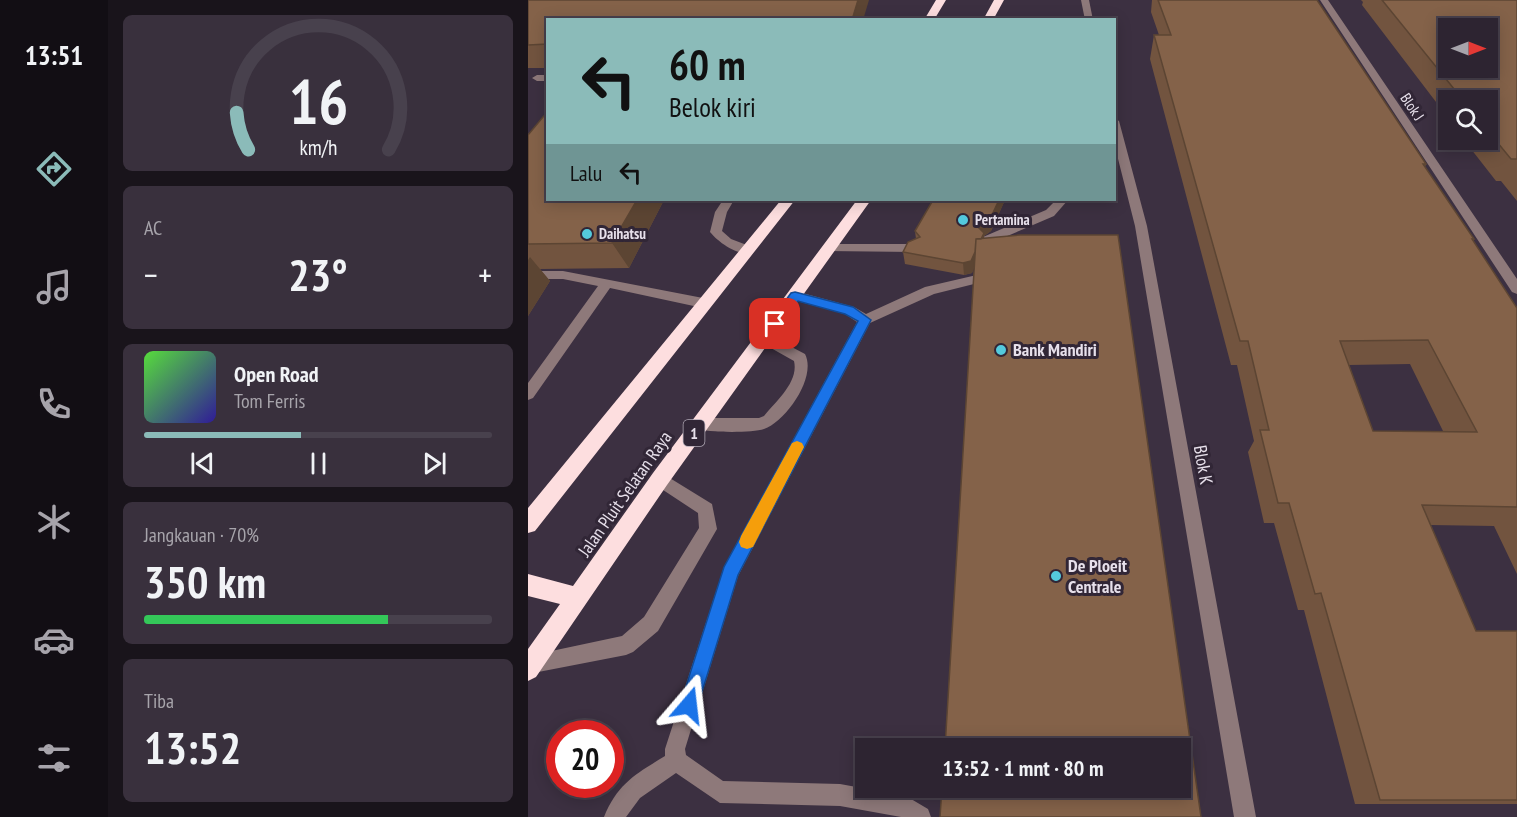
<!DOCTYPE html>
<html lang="id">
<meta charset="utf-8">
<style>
:root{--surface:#2d2431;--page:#39303d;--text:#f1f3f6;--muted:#a7a4ab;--line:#48414d;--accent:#8bbbb9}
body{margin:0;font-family:"PT Sans Narrow",sans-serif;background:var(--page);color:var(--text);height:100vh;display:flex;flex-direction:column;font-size:22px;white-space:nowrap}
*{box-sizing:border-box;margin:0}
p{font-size:20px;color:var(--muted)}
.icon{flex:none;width:33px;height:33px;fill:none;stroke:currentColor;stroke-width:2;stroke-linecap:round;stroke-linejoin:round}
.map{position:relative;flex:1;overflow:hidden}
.sheet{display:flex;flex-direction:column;gap:15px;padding:15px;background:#19141b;width:420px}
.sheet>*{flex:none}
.top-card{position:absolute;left:18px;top:18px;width:570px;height:183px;border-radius:0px;box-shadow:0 3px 15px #0003,0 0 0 2px var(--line);background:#8bbbb9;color:#111;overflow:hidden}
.needle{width:39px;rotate:90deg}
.tools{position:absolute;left:910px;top:18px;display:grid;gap:12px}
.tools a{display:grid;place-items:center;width:60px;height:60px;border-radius:0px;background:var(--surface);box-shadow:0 3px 15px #0003,0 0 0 2px var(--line);font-size:30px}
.speed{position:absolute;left:18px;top:720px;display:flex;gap:12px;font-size:30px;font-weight:700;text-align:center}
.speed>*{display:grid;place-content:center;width:78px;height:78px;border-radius:50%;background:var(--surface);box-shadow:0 3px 15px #0003,0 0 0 2px var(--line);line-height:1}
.speed .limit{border:9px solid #d22;background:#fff;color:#111}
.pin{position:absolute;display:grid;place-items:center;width:51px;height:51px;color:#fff;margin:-26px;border-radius:12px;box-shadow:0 3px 9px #0006}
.me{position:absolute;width:66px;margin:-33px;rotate:17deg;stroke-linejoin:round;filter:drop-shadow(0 0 4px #0008)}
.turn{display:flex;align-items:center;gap:21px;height:126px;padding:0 24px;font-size:27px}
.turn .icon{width:78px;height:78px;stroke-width:2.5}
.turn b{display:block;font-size:42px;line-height:51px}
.then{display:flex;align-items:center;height:57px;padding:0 24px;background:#0003;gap:12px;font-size:22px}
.big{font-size:45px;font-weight:600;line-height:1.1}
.sheet .tile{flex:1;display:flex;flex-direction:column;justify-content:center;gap:9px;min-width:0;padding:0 21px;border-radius:9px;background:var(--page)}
.sheet .dial{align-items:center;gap:0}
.dial svg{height:156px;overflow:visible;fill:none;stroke:var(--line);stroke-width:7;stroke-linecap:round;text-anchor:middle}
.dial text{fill:var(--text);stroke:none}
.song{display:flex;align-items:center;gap:18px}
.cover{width:72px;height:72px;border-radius:9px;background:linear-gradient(135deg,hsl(110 70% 55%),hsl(250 70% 35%))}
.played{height:6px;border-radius:3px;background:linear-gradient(90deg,var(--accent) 45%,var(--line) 45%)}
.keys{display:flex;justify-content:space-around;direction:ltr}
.heat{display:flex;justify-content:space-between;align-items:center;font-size:33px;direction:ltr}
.charge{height:9px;border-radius:4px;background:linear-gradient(90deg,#34c759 70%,var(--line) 0)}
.trip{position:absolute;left:327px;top:738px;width:336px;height:60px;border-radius:0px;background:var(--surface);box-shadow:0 3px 15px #0003,0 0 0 2px var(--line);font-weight:600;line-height:60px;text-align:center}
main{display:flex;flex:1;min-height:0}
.tabs{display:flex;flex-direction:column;width:108px;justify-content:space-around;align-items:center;background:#120e14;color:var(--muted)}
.tabs .icon{width:42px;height:42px}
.tabs .current{color:var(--accent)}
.tabs b{font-size:27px;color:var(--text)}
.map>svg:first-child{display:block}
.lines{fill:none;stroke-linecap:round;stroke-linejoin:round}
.minor{fill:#8e797a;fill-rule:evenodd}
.highway{fill:#fddedf;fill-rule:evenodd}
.wall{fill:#72543f;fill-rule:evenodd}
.shaded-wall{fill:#5c4533}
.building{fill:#846249;stroke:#5c4533;stroke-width:1.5;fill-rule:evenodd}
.route{fill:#1a73e8;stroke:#114b97;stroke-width:1.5}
.slow{fill:#f59e0b}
.poi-dot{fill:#54cadd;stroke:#312636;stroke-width:2}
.labels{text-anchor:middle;stroke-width:6;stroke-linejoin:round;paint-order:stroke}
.far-street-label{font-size:15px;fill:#e7e0eb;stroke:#312636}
.far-poi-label{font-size:15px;font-weight:bold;fill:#e7e0eb;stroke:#312636;text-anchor:start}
.shield{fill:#312636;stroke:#b0a8b5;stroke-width:1.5}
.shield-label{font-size:16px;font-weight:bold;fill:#e7e0eb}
.poi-label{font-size:18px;font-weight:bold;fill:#e7e0eb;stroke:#312636;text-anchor:start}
.street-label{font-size:18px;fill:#e7e0eb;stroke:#312636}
</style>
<main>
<nav class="tabs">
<b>13:51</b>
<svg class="icon current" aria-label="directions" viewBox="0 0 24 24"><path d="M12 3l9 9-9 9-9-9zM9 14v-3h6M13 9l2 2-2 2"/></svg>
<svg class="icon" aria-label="music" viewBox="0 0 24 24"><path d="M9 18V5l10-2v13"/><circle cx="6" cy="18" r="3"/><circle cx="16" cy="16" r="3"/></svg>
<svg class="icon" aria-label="phone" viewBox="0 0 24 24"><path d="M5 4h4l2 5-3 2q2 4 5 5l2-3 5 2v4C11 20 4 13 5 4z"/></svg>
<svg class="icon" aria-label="climate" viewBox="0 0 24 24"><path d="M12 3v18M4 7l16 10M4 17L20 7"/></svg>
<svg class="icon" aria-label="car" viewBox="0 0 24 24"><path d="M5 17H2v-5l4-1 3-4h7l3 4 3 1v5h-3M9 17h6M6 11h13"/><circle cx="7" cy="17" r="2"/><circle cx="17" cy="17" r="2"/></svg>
<svg class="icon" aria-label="filters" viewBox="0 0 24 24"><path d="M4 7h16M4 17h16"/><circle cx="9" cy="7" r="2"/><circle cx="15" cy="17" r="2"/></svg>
</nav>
<section class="sheet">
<div class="tile dial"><svg viewBox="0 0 100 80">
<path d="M14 69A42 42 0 1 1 86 69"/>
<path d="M14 69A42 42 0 0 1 8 50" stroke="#8bbbb9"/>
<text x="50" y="56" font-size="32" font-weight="700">16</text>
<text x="50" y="72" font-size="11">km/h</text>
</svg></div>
<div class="tile"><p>AC</p>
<div class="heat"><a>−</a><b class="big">23°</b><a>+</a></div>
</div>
<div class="tile">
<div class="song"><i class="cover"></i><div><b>Open Road</b><p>Tom Ferris</p></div></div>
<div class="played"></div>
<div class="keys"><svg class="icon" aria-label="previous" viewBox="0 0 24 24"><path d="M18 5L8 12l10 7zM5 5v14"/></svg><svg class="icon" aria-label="pause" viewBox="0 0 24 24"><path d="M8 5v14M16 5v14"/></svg><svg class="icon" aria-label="next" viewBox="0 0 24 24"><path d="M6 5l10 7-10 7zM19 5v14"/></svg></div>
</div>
<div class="tile"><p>Jangkauan · 70%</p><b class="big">350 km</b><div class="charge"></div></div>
<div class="tile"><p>Tiba</p><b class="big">13:52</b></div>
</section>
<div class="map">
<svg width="989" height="817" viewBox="0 0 989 817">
<rect width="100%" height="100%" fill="#3c3041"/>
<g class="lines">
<path class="minor" d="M 553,0 L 561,0 L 565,20 L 557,20 Z
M 792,0 L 800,0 L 989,279 L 989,294 L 984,292 Z
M 20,75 L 20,81 L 9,81 L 4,78 L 9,75 Z
M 586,118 L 591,121 L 619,226 L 728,817 L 706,817 L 607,226 L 586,143 Z
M 195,200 L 206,200 L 199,212 L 194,231 L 203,239 L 224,247 L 224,253 C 210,256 191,243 182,232 L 187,212 Z
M 528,200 L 540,200 L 526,216 L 463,243 L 459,244 L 453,240 L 455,237 L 518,210 Z
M 302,244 L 386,244 L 392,248 L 386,252 L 298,251 L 298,245 Z
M 0,271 L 35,271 L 175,298 L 182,303 L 175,308 L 82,288 L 5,398 L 0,400 L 0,383 L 70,286 L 35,279 L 0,279 Z
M 466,271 L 472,275 L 470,278 L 406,294 L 342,323 L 210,576 L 157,749 L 158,755 L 195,781 L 312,784 L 378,796 L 400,809 L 403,817 L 373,817 L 312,806 L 192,803 L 148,773 L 112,798 L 98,817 L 76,817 C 90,783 108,774 137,756 L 137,749 L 196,567 L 329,322 L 317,314 L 262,299 L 260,296 L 262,293 L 267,291 L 326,307 L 338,314 L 397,287 Z
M 237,333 L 277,354 C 289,377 258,421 236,429 C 224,433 179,433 167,428 L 164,424 L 167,420 L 172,418 L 231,418 L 236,416 C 248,401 271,382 266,361 L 232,342 L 230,338 Z
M 132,472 L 184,504 L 189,529 L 130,631 L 105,652 L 98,655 L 0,674 L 0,656 L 94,636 L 116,617 L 171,528 L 170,513 L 126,484 L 124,479 L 126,474 Z"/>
<path class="highway" d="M 408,0 L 418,0 L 406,20 L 396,20 Z
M 466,0 L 476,0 L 465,20 L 455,20 Z
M 253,200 L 267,200 L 7,531 L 0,533 L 0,508 Z
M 329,200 L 343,200 L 139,485 L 8,677 L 0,681 L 0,649 L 32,604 L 0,596 L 0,574 L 45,586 L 125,473 Z"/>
</g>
<path class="wall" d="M 0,0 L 20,20 L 20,68 L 0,68 Z
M 624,0 L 789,0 L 898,164 L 897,167 L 946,239 L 945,241 L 989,308 L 989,574 L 966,526 L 902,525 L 948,631 L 989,631 L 989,804 L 827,804 L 776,610 L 770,610 L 746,523 L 736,523 L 720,452 L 726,441 L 709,365 L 703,365 L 622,59 L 626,35 L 631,35 L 623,12 ZM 882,364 L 915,431 L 845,431 L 821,365 Z
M 833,0 L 989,0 L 989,201 L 973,181 L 968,181 L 936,140 L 960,140 L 960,100 L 921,100 L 921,119 L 834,5 L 835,2 Z
M 0,135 L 20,200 L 136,200 L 101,268 L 12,269 L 22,281 L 0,316 Z
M 405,200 L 477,200 L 463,231 L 456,236 L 444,273 L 436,275 L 377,264 L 375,252 L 388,239 L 387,231 Z"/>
<path class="shaded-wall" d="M 330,0 L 341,0 L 335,20 L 324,20 Z
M 109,200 L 136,200 L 101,268 L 84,243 Z
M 471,200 L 477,200 L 463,231 L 456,236 L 457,245 L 444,273 L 436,275 L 435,263 L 450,227 Z
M 2,257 L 22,281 L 0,316 L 0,260 Z"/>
<path class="building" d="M 0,0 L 330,0 L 324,20 L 20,20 L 20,44 L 0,45 Z
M 630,0 L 789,0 L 898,164 L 895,164 L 946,239 L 944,239 L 989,308 L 989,507 L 894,505 L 948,631 L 989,631 L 989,800 L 852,800 L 793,593 L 787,594 L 761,503 L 750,503 L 732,430 L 741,430 L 720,341 L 712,341 L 626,35 L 643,35 ZM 900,340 L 949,432 L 845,431 L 812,341 Z
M 854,0 L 989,0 L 989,159 L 983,159 L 960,131 L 960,100 L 935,100 ZM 921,28 L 960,28 L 960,68 L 921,68 Z
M 20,111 L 20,200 L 109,200 L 84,243 L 0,244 L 0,135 Z
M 405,200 L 471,200 L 462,219 L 450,227 L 456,233 L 453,239 L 448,239 L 447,252 L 443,261 L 435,263 L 375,252 L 380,242 L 392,237 L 387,231 Z
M 492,235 L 590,235 L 673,817 L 412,817 L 414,788 L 652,788 L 652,748 L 417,748 L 448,239 Z"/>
<path class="route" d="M 267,292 L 325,307 L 343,320 L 210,575 L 170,705 L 167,711 L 161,714 L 154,711 L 152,705 L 196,567 L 330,321 L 317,314 L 270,301 L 251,327 L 243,327 L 241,324 L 243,321 L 263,293 Z"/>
<path class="slow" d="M 269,441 L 274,443 L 276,447 L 225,547 L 219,549 L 213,547 L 211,542 L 213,536 L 264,443 Z"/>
<g class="poi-dot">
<circle cx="435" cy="220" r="6"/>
<circle cx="59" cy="234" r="6"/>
<circle cx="473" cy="350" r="6"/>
<circle cx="528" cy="576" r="6"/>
</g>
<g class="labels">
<g class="far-street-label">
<text transform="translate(884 107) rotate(56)" y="5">Blok J</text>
</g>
<g class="far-poi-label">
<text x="447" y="225">Pertamina</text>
<text x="71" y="239">Daihatsu</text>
</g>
<rect class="shield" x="155.5" y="420" width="21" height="26" rx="4.5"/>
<g class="shield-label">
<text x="166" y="439">1</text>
</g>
<g class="poi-label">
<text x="485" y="356">Bank Mandiri</text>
<text x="540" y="572">De Ploeit<tspan x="540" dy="21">Centrale</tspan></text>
</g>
<g class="street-label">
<text transform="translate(675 465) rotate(80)" y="6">Blok K</text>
<text transform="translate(97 494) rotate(-55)" y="6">Jalan Pluit Selatan Raya</text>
</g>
</g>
</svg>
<div class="tools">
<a><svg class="needle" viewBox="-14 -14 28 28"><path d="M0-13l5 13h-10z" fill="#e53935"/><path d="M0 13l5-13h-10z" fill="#a7a4ab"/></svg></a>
<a><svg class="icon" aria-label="search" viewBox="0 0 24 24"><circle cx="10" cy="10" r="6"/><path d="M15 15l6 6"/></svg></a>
</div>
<div class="speed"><div class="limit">20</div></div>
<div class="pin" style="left:247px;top:324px;background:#d93025"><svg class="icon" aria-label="arrive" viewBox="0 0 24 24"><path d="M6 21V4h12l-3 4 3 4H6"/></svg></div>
<svg class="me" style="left:161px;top:705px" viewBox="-20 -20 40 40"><path d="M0-17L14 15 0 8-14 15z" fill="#1a73e8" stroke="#fff" stroke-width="4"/></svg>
<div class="trip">13:52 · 1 mnt · 80 m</div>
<div class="top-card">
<div class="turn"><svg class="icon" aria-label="left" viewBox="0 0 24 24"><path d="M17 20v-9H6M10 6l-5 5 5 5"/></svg><div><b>60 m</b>Belok kiri</div></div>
<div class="then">Lalu<svg class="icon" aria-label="left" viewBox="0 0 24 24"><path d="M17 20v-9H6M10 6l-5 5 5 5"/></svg></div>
</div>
</div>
</main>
